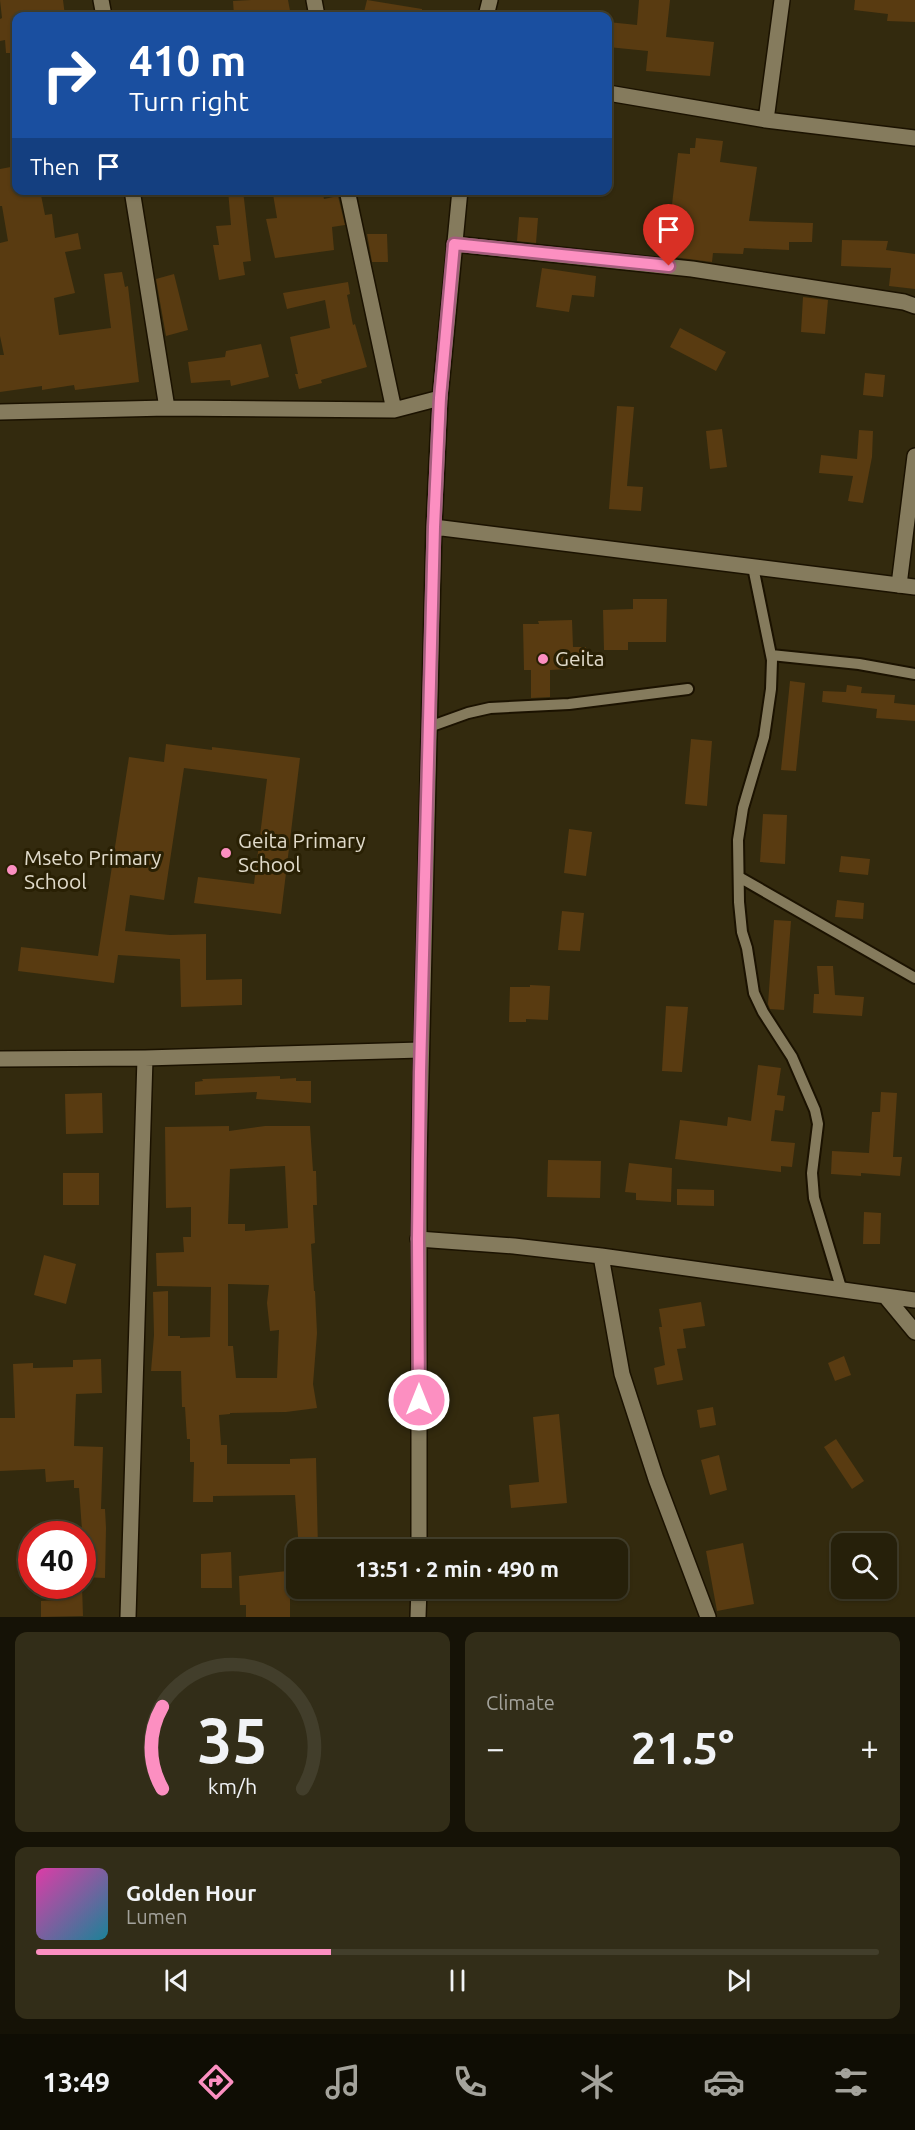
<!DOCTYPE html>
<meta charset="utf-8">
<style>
:root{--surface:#26200a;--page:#322d18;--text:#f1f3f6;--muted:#a4a39c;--line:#423e2b;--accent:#fc8fc1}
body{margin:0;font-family:Ubuntu,sans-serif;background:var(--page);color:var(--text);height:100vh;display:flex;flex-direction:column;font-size:22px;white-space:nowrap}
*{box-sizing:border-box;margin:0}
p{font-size:20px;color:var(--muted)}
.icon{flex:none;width:33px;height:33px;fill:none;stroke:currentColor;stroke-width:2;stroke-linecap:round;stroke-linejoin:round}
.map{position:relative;height:1617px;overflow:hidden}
.side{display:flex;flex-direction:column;gap:15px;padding:15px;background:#151206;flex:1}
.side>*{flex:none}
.top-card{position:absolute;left:12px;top:12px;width:600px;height:183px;border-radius:12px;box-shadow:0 2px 4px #0004,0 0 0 2px var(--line);background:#1a4fa0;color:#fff;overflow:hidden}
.buttons{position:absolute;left:831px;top:1533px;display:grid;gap:12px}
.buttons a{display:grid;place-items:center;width:66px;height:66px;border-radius:12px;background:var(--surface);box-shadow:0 2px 4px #0004,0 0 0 2px var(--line);font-size:30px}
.speed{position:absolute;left:18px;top:1521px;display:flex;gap:12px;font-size:30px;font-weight:700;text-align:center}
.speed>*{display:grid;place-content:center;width:78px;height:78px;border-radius:50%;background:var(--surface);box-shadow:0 2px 4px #0004,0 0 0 2px var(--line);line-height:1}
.speed .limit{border:9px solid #d22;background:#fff;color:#111}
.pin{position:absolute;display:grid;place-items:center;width:51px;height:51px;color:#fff;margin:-62px -26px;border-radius:50% 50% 50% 0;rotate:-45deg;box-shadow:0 0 6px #0007}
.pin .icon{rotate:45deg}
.me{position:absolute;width:66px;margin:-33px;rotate:0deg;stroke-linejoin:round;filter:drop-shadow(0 0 4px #0008)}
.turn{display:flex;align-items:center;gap:21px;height:126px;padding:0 18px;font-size:27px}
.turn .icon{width:78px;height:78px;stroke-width:2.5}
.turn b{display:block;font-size:42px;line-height:51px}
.then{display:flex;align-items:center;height:57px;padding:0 18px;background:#0003;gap:12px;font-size:22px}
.big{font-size:45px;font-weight:700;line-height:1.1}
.side .widget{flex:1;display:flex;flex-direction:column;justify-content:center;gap:9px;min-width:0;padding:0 21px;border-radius:12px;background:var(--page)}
.side .dial{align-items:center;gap:0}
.dial svg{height:156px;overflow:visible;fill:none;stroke:var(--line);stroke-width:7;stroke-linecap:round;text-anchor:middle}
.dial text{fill:var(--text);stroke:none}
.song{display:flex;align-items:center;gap:18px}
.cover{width:72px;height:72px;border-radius:9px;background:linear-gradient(135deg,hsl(320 70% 55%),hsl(190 70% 35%))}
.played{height:6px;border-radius:3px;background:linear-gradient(90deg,var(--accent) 35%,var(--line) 35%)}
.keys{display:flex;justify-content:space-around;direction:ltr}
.heat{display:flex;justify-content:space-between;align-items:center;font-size:33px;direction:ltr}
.side .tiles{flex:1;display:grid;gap:15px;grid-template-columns:1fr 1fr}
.widget:last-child{grid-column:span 2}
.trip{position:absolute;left:286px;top:1539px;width:342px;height:60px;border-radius:12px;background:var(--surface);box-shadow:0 2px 4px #0004,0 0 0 2px var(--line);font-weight:700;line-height:60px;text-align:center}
.menu{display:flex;height:96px;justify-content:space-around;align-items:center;background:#0f0d04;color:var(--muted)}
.menu .icon{width:42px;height:42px}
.menu .active{color:var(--accent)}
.menu b{font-size:27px;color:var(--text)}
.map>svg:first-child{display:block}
.building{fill:#593b11;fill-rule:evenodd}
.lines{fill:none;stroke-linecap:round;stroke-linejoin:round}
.service-casing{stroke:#1b1200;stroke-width:14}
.minor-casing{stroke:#1b1200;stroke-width:18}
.tertiary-casing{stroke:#1b1200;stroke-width:18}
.service{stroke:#857b5d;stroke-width:10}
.minor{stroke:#857b5d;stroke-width:15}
.tertiary{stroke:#857b5d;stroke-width:15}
.route-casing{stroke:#a45d7d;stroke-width:15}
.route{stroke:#fc8fc1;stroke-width:10}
.poi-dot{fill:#fc8fc1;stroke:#292004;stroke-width:2}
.labels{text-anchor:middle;stroke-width:6;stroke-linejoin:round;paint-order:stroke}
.poi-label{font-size:21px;fill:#e1dbcb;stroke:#292004;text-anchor:start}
</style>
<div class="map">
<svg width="915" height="1617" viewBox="0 0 915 1617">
<rect width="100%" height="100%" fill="#332a0e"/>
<path class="building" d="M 0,0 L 63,0 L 65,16 L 16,16 L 16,53 L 6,53 L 5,40 L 0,41 L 0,19 L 2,18 Z
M 251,0 L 288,0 L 291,16 L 234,16 L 233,1 Z
M 367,0 L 422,9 L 422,16 L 363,16 Z
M 639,0 L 670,0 L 666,37 L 714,42 L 710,76 L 646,71 L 648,51 L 608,47 L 608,22 L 637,25 Z
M 855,0 L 915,0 L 915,22 L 887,21 L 888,14 L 854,10 Z
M 696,138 L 723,141 L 720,162 L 757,167 L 749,221 L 813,223 L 812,242 L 789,242 L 789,250 L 744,248 L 743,254 L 713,253 L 712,262 L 666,256 L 678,153 L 690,154 L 690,148 L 695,148 Z
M 16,166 L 16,190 L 40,190 L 45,215 L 52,214 L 55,238 L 78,233 L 81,249 L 65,252 L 75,293 L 54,298 L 59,335 L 111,328 L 104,274 L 122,272 L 125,287 L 128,286 L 139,382 L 75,390 L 74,385 L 42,390 L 42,386 L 0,392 L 0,355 L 4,355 L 0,336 L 0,243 L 8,241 L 2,206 L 0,206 L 0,169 Z
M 228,190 L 243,190 L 251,261 L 243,262 L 245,275 L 219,280 L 213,245 L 219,245 L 216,226 L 231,225 Z
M 288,190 L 322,190 L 324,199 L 338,196 L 345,225 L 332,227 L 334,250 L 275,258 L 266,219 L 277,218 L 273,194 Z
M 519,217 L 538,218 L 536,243 L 517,241 Z
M 367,234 L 387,234 L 388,262 L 372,262 Z
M 842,240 L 888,241 L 886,250 L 915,254 L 915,289 L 889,286 L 891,268 L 841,266 Z
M 542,268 L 596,276 L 594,297 L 572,295 L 569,312 L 536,307 Z
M 174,274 L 188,330 L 166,336 L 156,279 Z
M 348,282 L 350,294 L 347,295 L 353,325 L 355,324 L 367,367 L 321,380 L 322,383 L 299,389 L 295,374 L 298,374 L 290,337 L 330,328 L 325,300 L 287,309 L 283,293 Z
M 803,297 L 828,300 L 825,334 L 801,332 Z
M 680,328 L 726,352 L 716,371 L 670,347 Z
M 261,344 L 269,377 L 231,386 L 230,380 L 191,383 L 188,362 L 225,357 L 226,351 Z
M 865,373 L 885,375 L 883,397 L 863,395 Z
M 617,406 L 634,407 L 627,486 L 643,487 L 641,511 L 609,509 Z
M 722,429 L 727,467 L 710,469 L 706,431 Z
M 859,430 L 873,431 L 872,457 L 863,503 L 848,501 L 853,476 L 819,473 L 821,455 L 857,459 Z
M 633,599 L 667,599 L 666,642 L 628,642 L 628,650 L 604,650 L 603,610 L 633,609 Z
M 572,620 L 573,647 L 586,647 L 587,668 L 550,670 L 550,697 L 531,698 L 531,670 L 524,670 L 523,624 L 539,624 L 538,621 Z
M 790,681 L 805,683 L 796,771 L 781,770 Z
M 847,685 L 862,687 L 861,693 L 895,695 L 894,703 L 915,705 L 915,721 L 876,718 L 877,709 L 822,702 L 823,691 L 846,692 Z
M 691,739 L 712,741 L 707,806 L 685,804 Z
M 166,744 L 212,750 L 212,747 L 300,758 L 281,914 L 194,903 L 198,877 L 254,884 L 267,779 L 184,768 L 164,900 L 130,895 L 125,931 L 170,935 L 206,934 L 206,980 L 242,979 L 242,1005 L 181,1007 L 180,959 L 118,955 L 114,983 L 18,971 L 21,947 L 98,956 L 129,757 L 164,762 Z
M 763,814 L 787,815 L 785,864 L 760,862 Z
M 569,829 L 592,832 L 586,876 L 564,873 Z
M 841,856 L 870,859 L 868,875 L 839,872 Z
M 837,900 L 864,903 L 863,919 L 835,917 Z
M 562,911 L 584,913 L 580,951 L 558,950 Z
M 774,920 L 791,921 L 784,1010 L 770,1009 L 768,1004 Z
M 817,966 L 833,966 L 835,995 L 864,997 L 862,1016 L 813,1013 L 814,994 L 819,994 Z
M 530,985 L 550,986 L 548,1020 L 526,1019 L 526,1022 L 509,1022 L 510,987 L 530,987 Z
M 666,1006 L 688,1007 L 682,1072 L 662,1071 Z
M 758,1065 L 781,1068 L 777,1095 L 785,1096 L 783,1111 L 775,1110 L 771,1141 L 795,1143 L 792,1167 L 781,1166 L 781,1172 L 675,1159 L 680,1120 L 727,1126 L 728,1117 L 751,1121 Z
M 280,1076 L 280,1079 L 296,1078 L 296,1081 L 311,1081 L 311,1103 L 256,1099 L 257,1092 L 195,1095 L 195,1082 L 203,1081 L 202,1079 Z
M 881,1092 L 897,1093 L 893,1157 L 902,1157 L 900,1176 L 861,1173 L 861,1176 L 831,1174 L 832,1151 L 869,1153 L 872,1112 L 880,1112 Z
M 102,1093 L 103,1133 L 66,1134 L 65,1094 Z
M 229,1126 L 229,1131 L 265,1126 L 310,1126 L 313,1171 L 316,1171 L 317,1205 L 313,1205 L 315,1243 L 311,1244 L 314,1291 L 315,1291 L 317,1333 L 313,1384 L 317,1408 L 286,1412 L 230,1413 L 230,1414 L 219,1415 L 221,1445 L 227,1445 L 227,1464 L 290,1464 L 290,1459 L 316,1458 L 318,1550 L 299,1550 L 295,1495 L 213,1496 L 213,1502 L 193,1502 L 194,1462 L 190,1462 L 190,1439 L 187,1439 L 185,1407 L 182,1407 L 181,1371 L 151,1371 L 154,1335 L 153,1292 L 168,1291 L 168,1336 L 180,1336 L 180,1338 L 210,1337 L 211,1287 L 157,1286 L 156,1253 L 184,1252 L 183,1237 L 191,1237 L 191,1207 L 166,1208 L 165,1127 ZM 285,1166 L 288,1228 L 245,1231 L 245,1224 L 228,1224 L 230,1169 ZM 228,1284 L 269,1285 L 267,1303 L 270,1331 L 279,1330 L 277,1378 L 236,1378 L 233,1346 L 228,1346 Z
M 548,1160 L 601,1161 L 600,1198 L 547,1197 Z
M 629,1163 L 672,1168 L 671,1202 L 636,1200 L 636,1193 L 625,1192 Z
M 63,1173 L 99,1173 L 99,1205 L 63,1205 Z
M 677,1189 L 714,1190 L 714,1206 L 677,1205 Z
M 864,1212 L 881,1213 L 880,1244 L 863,1244 Z
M 44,1255 L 76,1264 L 66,1304 L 34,1295 Z
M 701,1302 L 705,1326 L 683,1329 L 686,1348 L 677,1349 L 683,1380 L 657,1385 L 654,1368 L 665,1365 L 659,1327 L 662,1327 L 659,1309 Z
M 844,1356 L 851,1375 L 835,1381 L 828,1363 Z
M 101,1359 L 102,1393 L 76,1394 L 74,1446 L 103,1447 L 101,1509 L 105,1509 L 106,1528 L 105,1578 L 82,1577 L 82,1530 L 79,1488 L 74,1488 L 74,1480 L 46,1482 L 45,1469 L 0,1471 L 0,1418 L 15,1418 L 13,1364 L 33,1363 L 33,1368 L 73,1367 L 73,1360 Z
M 713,1407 L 716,1425 L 700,1428 L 697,1410 Z
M 559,1414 L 567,1503 L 511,1508 L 509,1485 L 539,1482 L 533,1417 Z
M 836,1439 L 864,1481 L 852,1489 L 824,1447 Z
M 719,1455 L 727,1490 L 710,1495 L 701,1460 Z
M 743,1543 L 754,1604 L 717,1611 L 706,1551 Z
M 231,1552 L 232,1588 L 201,1588 L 201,1554 Z
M 297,1570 L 297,1589 L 290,1589 L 290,1617 L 246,1617 L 246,1605 L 240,1605 L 239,1576 Z
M 57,1586 L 82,1586 L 83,1616 L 41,1617 L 41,1601 L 57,1600 Z"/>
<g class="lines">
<g class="service-casing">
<path id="service" d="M 753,567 L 772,660 L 771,689 L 764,737 L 743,808 L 738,840 L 739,902 L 742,932 L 747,948 L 754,993 L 763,1012 L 792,1057 L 815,1110 L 818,1124 L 812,1173 L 814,1198 L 842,1291
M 771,655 L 859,664 L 915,674
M 429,727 L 468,713 L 490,708 L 569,704 L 688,689
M 739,877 L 915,978"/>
</g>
<g class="minor-casing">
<path id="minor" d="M 101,0 L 104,16
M 314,0 L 317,16
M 608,93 L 766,120 L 915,138
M 766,120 L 782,0
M 132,190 L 167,408
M 347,190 L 394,410
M 454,244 L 692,269 L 904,302 L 915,306
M 0,412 L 167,408 L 394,410 L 440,398
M 899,585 L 915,456
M 0,1059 L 145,1058 L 421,1050
M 418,1239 L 514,1246 L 601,1256 L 915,1300
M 601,1256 L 622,1374 L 656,1479 L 708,1617
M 886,1297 L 915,1332
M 128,1617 L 145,1058"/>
</g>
<g class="tertiary-casing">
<path id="tertiary" d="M 486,16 L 490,0
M 434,527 L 915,587
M 419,1550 L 419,1159 L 434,527 L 440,398 L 460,190
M 418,1617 L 419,1588"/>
</g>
<use href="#service" class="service"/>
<use href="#minor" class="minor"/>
<use href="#tertiary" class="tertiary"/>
</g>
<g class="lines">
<g class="route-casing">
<path id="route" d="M 419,1400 L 418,1239 L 420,1072 L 434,527 L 440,398 L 454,244 L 669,266"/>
</g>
<use href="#route" class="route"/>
</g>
<g class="poi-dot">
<circle cx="543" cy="659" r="6"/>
<circle cx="226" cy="853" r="6"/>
<circle cx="12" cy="870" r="6"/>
</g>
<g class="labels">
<g class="poi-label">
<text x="555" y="666">Geita</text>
<text x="238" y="848">Geita Primary<tspan x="238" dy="24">School</tspan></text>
<text x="24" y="865">Mseto Primary<tspan x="24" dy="24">School</tspan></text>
</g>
</g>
</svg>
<div class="buttons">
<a><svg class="icon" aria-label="search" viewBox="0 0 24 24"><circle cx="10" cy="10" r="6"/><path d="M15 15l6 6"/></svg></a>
</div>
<div class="speed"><div class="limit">40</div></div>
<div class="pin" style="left:669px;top:266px;background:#d93025"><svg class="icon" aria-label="arrive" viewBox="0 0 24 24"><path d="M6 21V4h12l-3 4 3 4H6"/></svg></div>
<svg class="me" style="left:419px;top:1400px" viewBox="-20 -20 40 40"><circle r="17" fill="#fc8fc1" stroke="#fff" stroke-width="3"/><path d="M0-11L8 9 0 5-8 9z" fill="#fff"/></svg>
<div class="trip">13:51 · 2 min · 490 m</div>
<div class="top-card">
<div class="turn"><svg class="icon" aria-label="right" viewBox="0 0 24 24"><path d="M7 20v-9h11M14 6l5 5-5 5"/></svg><div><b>410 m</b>Turn right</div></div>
<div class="then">Then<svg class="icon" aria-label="arrive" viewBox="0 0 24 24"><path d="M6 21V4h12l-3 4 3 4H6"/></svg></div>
</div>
</div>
<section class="side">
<div class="tiles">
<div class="widget dial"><svg viewBox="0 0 100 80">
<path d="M14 69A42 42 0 1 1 86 69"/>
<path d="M14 69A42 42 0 0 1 14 27" stroke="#fc8fc1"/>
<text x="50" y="56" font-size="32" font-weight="700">35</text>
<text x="50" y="72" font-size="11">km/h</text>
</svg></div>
<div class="widget"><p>Climate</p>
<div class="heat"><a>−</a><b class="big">21.5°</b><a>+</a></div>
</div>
<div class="widget">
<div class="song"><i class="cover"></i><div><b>Golden Hour</b><p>Lumen</p></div></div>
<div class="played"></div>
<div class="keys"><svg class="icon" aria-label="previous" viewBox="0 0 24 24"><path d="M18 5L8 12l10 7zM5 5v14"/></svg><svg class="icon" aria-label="pause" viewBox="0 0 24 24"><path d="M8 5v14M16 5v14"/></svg><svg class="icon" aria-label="next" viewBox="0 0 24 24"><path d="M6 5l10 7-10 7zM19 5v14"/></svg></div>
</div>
</div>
</section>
<nav class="menu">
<b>13:49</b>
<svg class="icon active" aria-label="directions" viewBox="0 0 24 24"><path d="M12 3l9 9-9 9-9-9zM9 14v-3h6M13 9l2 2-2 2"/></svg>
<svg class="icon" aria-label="music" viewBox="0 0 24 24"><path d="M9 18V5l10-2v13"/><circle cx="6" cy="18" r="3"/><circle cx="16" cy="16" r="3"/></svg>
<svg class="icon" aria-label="phone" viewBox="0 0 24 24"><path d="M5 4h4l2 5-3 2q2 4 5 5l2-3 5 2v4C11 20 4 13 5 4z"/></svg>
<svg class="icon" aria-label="climate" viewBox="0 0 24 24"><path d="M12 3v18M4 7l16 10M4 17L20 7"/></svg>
<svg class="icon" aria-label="car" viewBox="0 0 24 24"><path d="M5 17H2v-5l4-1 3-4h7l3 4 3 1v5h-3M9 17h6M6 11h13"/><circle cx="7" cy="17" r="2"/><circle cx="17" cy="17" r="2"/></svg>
<svg class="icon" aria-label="filters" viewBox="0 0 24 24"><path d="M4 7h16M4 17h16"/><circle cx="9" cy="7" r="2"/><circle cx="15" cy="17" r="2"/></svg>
</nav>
